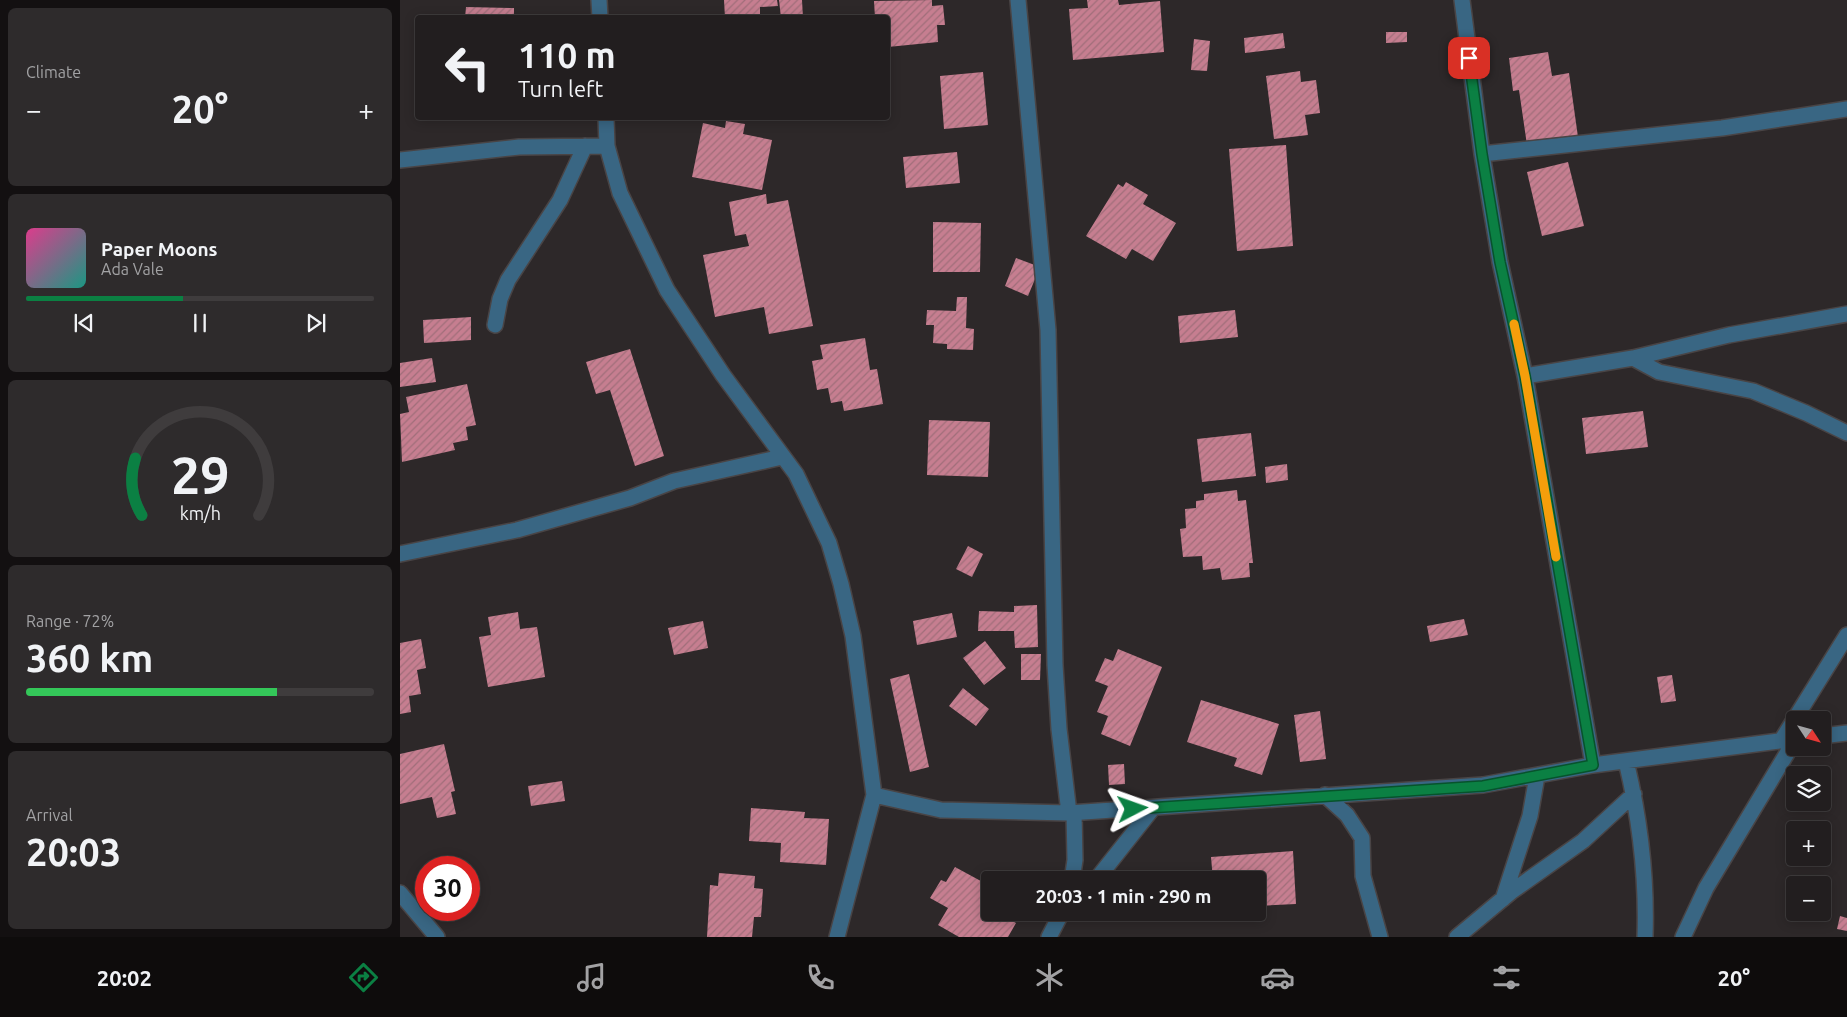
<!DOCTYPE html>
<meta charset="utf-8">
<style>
:root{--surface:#221e1f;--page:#2e2b2c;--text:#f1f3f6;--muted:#a2a2a4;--line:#3f3c3d;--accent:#0b8043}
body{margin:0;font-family:Ubuntu,sans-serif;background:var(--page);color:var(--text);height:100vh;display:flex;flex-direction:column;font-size:19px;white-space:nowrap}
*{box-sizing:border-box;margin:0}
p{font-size:16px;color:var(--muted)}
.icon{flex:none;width:28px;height:28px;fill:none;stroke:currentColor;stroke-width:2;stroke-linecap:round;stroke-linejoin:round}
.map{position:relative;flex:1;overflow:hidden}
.side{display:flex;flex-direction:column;gap:8px;padding:8px;background:#131011;width:400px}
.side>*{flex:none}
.banner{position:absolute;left:15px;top:15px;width:475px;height:105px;border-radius:5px;box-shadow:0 2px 12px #0003,0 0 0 1px var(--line);background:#221e1f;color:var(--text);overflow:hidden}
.needle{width:32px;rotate:126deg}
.controls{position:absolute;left:1386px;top:711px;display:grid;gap:10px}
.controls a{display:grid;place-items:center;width:45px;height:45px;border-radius:5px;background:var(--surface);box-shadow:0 2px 12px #0003,0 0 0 1px var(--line);font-size:25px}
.speed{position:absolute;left:15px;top:856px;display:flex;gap:10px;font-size:25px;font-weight:700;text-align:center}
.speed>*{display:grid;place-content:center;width:65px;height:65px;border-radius:50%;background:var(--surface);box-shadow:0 2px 12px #0003,0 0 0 1px var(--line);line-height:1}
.speed .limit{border:8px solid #d22;background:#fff;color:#111}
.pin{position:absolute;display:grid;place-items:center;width:42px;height:42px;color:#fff;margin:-21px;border-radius:10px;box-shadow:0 2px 8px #0006}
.me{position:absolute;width:55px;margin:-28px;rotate:86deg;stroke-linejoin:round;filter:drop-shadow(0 0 4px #0008)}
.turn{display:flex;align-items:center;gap:18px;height:105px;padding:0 20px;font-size:22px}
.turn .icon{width:65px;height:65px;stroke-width:2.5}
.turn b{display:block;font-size:35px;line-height:42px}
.big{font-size:38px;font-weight:600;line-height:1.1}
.side .card{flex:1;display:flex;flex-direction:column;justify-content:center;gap:8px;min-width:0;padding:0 18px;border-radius:8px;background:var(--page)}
.side .dial{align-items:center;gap:0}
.dial svg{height:130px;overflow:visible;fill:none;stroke:var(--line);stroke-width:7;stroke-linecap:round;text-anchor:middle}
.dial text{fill:var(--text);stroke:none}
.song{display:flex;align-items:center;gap:15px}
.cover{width:60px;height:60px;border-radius:8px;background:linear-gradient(135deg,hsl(330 70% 55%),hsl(170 70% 35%))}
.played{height:5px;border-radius:2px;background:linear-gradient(90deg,var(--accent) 45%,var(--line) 45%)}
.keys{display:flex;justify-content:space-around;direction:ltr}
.heat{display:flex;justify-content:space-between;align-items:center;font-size:28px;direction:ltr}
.charge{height:8px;border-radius:4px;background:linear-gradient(90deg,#34c759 72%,var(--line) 0)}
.trip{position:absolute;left:581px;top:871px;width:285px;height:50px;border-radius:5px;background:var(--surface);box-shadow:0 2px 12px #0003,0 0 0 1px var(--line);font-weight:600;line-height:50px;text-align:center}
.tab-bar{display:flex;height:80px;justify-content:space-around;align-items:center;background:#0e0c0c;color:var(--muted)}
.tab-bar .icon{width:35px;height:35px}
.tab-bar .selected{color:var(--accent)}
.tab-bar b{font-size:22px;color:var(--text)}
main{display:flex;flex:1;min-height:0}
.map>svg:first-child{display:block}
.building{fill:url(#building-hatch)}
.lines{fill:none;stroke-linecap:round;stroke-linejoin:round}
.minor-casing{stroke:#494445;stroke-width:18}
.minor{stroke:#396683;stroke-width:15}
.route-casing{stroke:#07532c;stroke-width:12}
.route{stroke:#0b8043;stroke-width:9}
.slow{stroke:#f59e0b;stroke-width:9}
</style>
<main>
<section class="side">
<div class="card"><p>Climate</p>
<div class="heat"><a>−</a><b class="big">20°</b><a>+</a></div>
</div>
<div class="card">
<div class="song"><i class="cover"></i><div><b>Paper Moons</b><p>Ada Vale</p></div></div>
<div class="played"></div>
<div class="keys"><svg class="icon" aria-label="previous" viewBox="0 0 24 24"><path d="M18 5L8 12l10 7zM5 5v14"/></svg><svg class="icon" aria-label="pause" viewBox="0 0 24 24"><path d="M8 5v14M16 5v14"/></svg><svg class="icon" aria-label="next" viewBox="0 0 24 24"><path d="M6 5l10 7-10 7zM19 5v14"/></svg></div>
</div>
<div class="card dial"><svg viewBox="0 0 100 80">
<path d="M14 69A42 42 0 1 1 86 69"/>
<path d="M14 69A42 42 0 0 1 10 34" stroke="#0b8043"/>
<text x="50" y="56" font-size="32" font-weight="700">29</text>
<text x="50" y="72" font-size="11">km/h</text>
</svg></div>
<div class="card"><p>Range · 72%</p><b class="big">360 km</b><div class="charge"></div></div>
<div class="card"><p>Arrival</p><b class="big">20:03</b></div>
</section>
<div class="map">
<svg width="1447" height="937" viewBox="0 0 1447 937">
<defs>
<pattern id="building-hatch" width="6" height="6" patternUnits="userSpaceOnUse" patternTransform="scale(1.25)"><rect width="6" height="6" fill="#c67e90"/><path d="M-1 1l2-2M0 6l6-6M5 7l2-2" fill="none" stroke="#a06e7a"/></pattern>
</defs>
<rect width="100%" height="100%" fill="#2d2829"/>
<path class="building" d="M 324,0 L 377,0 L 378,6 L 360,7 L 360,18 L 325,18 Z
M 379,0 L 402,0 L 403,18 L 381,18 Z
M 532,0 L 532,6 L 543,5 L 545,25 L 537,25 L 538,42 L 488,47 L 488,18 L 475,18 L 474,1 Z
M 687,0 L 718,0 L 719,5 L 760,1 L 764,52 L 673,60 L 669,9 L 688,8 Z
M 66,7 L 114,8 L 114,18 L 65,18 Z
M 986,32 L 1007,32 L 1007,42 L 986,43 Z
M 883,33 L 885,48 L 845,53 L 844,38 Z
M 794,39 L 810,41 L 807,71 L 791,70 Z
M 1148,52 L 1152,76 L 1169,73 L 1178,137 L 1127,145 L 1119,90 L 1113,91 L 1109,58 Z
M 900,71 L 901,82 L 916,80 L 920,113 L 905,115 L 908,135 L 874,139 L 866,76 Z
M 583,72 L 588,125 L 544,129 L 540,76 Z
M 326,121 L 345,124 L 343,134 L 372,140 L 362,190 L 292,177 L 303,123 L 325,128 Z
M 886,145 L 893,246 L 837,251 L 829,149 Z
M 557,152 L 560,183 L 506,188 L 503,157 Z
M 1168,162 L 1184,226 L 1142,236 L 1127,172 Z
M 726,182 L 748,195 L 743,204 L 776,223 L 753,261 L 732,249 L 726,259 L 686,236 L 718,184 L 723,187 Z
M 366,194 L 367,204 L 388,200 L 413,326 L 369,334 L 364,307 L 315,317 L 303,255 L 349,246 L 346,234 L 335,236 L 329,202 Z
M 533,222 L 581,223 L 580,272 L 533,272 Z
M 616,258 L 640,267 L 628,296 L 605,286 Z
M 557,297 L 567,297 L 566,328 L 574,329 L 573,350 L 547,349 L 547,344 L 533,343 L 534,325 L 526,325 L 527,310 L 556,311 Z
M 835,310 L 838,337 L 780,343 L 778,316 Z
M 71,317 L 71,340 L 24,343 L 23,320 Z
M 465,338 L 470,370 L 477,369 L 483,404 L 444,411 L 442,401 L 431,403 L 428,388 L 417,390 L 412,361 L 423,359 L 420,345 Z
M 230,349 L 264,456 L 235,466 L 210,390 L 196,394 L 186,362 Z
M 32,358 L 36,382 L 0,387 L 0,363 Z
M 67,384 L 76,425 L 66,427 L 68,440 L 53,443 L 55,450 L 2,462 L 0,414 L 9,412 L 6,397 Z
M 1243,411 L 1248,447 L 1186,454 L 1182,418 Z
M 529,420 L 590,422 L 588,477 L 527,475 Z
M 851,433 L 856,476 L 802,482 L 797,439 Z
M 887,464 L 888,480 L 866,483 L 865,467 Z
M 837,490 L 838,501 L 846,500 L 853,563 L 849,563 L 850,577 L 822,580 L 820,568 L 803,570 L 802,556 L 783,557 L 780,529 L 786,528 L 785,509 L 796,508 L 796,501 L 804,500 L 804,494 Z
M 568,546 L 583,554 L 572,577 L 556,569 Z
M 637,605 L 638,647 L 615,648 L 614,631 L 578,631 L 579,611 L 614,612 L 614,606 Z
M 118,612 L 120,629 L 137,627 L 145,677 L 88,687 L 79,637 L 91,635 L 88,617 Z
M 552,613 L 557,637 L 517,645 L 513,621 Z
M 1064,619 L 1068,635 L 1030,642 L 1027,626 Z
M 303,621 L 308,648 L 274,655 L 268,628 Z
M 21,639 L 26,668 L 17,670 L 21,694 L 9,696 L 11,712 L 0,714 L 0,643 Z
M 585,641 L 606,668 L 584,685 L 563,658 Z
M 718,649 L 762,667 L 730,746 L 701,734 L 708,716 L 697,712 L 708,686 L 695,681 L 705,658 L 713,661 Z
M 621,654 L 641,654 L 640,680 L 621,680 Z
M 509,674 L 529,767 L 510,772 L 490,679 Z
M 1272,675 L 1276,701 L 1261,703 L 1257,677 Z
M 563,688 L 589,709 L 576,726 L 549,706 Z
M 801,700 L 879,724 L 862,775 L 834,766 L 837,758 L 787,742 Z
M 920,711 L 926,759 L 900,762 L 894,715 Z
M 44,744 L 55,791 L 51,792 L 56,814 L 37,818 L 32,797 L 0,804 L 0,754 Z
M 724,764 L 725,784 L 709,785 L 708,765 Z
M 162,781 L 165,801 L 131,806 L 128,786 Z
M 351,808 L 405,812 L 404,818 L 429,819 L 426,865 L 380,862 L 381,843 L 349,841 Z
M 893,851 L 896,904 L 858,906 L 858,880 L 813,880 L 811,857 Z
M 555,867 L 590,886 L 590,912 L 608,912 L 606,917 L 616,923 L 608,937 L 559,937 L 538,925 L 548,908 L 530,898 L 541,880 L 546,882 Z
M 618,870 L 640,871 L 640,875 L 658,876 L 658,880 L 617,880 Z
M 319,873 L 355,876 L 354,888 L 363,889 L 361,917 L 354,917 L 352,937 L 307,937 L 310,885 L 318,886 Z
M 1440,916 L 1447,918 L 1447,931 L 1437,929 Z"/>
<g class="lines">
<g class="minor-casing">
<path id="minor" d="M 199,0 L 200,18
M 618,0 L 648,330 L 655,665 L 659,729 L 669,813
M 1062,0 L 1082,154 L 1100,262 L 1125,376 L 1193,765
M 206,118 L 207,146 L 220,193 L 267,290 L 323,375 L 396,474 L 429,543 L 441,584 L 453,636 L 474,795 L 437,937
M 1082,154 L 1322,128 L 1447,109
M 0,160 L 119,147 L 207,146
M 95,325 L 100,299 L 108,280 L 160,200 L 185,146
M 1233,358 L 1259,372 L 1353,391 L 1406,413 L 1447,433
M 1125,376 L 1233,358 L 1329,335 L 1447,314
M 0,554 L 117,530 L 230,498 L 274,481 L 382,457
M 1422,736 L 1447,733
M 1381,741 L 1447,635
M 1226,761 C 1240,819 1247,878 1245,937
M 474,795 L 541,810 L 669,813 L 1083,785 L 1193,765 L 1395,739
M 925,795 L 947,815 L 962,838 L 963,876 L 980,937
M 672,880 L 675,860 L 674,813
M 696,880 L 753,808
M 0,893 L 37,937
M 1103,899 L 1130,816 L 1137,776
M 649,937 L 662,912
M 1057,937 L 1111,892 L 1183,841 L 1234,794
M 1283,937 L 1306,888 L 1395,740"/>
</g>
<use href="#minor" class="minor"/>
</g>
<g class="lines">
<g class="route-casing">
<path id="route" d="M 733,809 L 1083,786 L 1193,765 L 1125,376 L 1100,262 L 1082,154 L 1069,58"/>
</g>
<use href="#route" class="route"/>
<path class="slow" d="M 1114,324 L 1125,376 L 1156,557"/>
</g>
</svg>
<div class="controls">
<a><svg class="needle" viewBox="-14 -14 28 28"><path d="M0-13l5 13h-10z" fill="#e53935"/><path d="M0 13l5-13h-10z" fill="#a2a2a4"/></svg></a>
<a><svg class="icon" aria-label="layers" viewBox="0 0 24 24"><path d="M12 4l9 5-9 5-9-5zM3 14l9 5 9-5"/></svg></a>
<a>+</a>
<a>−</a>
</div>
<div class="speed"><div class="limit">30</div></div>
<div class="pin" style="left:1069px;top:58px;background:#d93025"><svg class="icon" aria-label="arrive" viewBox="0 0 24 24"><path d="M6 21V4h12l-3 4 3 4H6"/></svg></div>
<svg class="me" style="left:733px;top:809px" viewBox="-20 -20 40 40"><path d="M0-17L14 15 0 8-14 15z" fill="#0b8043" stroke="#fff" stroke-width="4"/></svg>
<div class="trip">20:03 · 1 min · 290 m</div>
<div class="banner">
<div class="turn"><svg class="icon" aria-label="left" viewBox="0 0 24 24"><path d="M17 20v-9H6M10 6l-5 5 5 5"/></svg><div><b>110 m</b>Turn left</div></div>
</div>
</div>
</main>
<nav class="tab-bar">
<b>20:02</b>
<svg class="icon selected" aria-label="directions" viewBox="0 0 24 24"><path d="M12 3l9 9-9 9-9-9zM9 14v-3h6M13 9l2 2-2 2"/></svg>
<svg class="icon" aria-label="music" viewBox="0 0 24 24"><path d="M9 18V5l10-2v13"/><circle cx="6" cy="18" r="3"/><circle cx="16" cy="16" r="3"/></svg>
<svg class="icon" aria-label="phone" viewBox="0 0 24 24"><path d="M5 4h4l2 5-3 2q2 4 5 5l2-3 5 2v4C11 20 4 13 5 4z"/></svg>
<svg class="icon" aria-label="climate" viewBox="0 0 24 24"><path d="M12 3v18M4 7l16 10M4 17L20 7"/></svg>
<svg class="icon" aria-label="car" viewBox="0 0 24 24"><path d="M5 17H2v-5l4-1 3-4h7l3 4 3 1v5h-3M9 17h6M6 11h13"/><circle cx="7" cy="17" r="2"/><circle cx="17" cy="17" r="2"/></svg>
<svg class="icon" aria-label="filters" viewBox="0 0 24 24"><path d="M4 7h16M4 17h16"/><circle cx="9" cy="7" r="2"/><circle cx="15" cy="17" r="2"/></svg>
<b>20°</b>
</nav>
